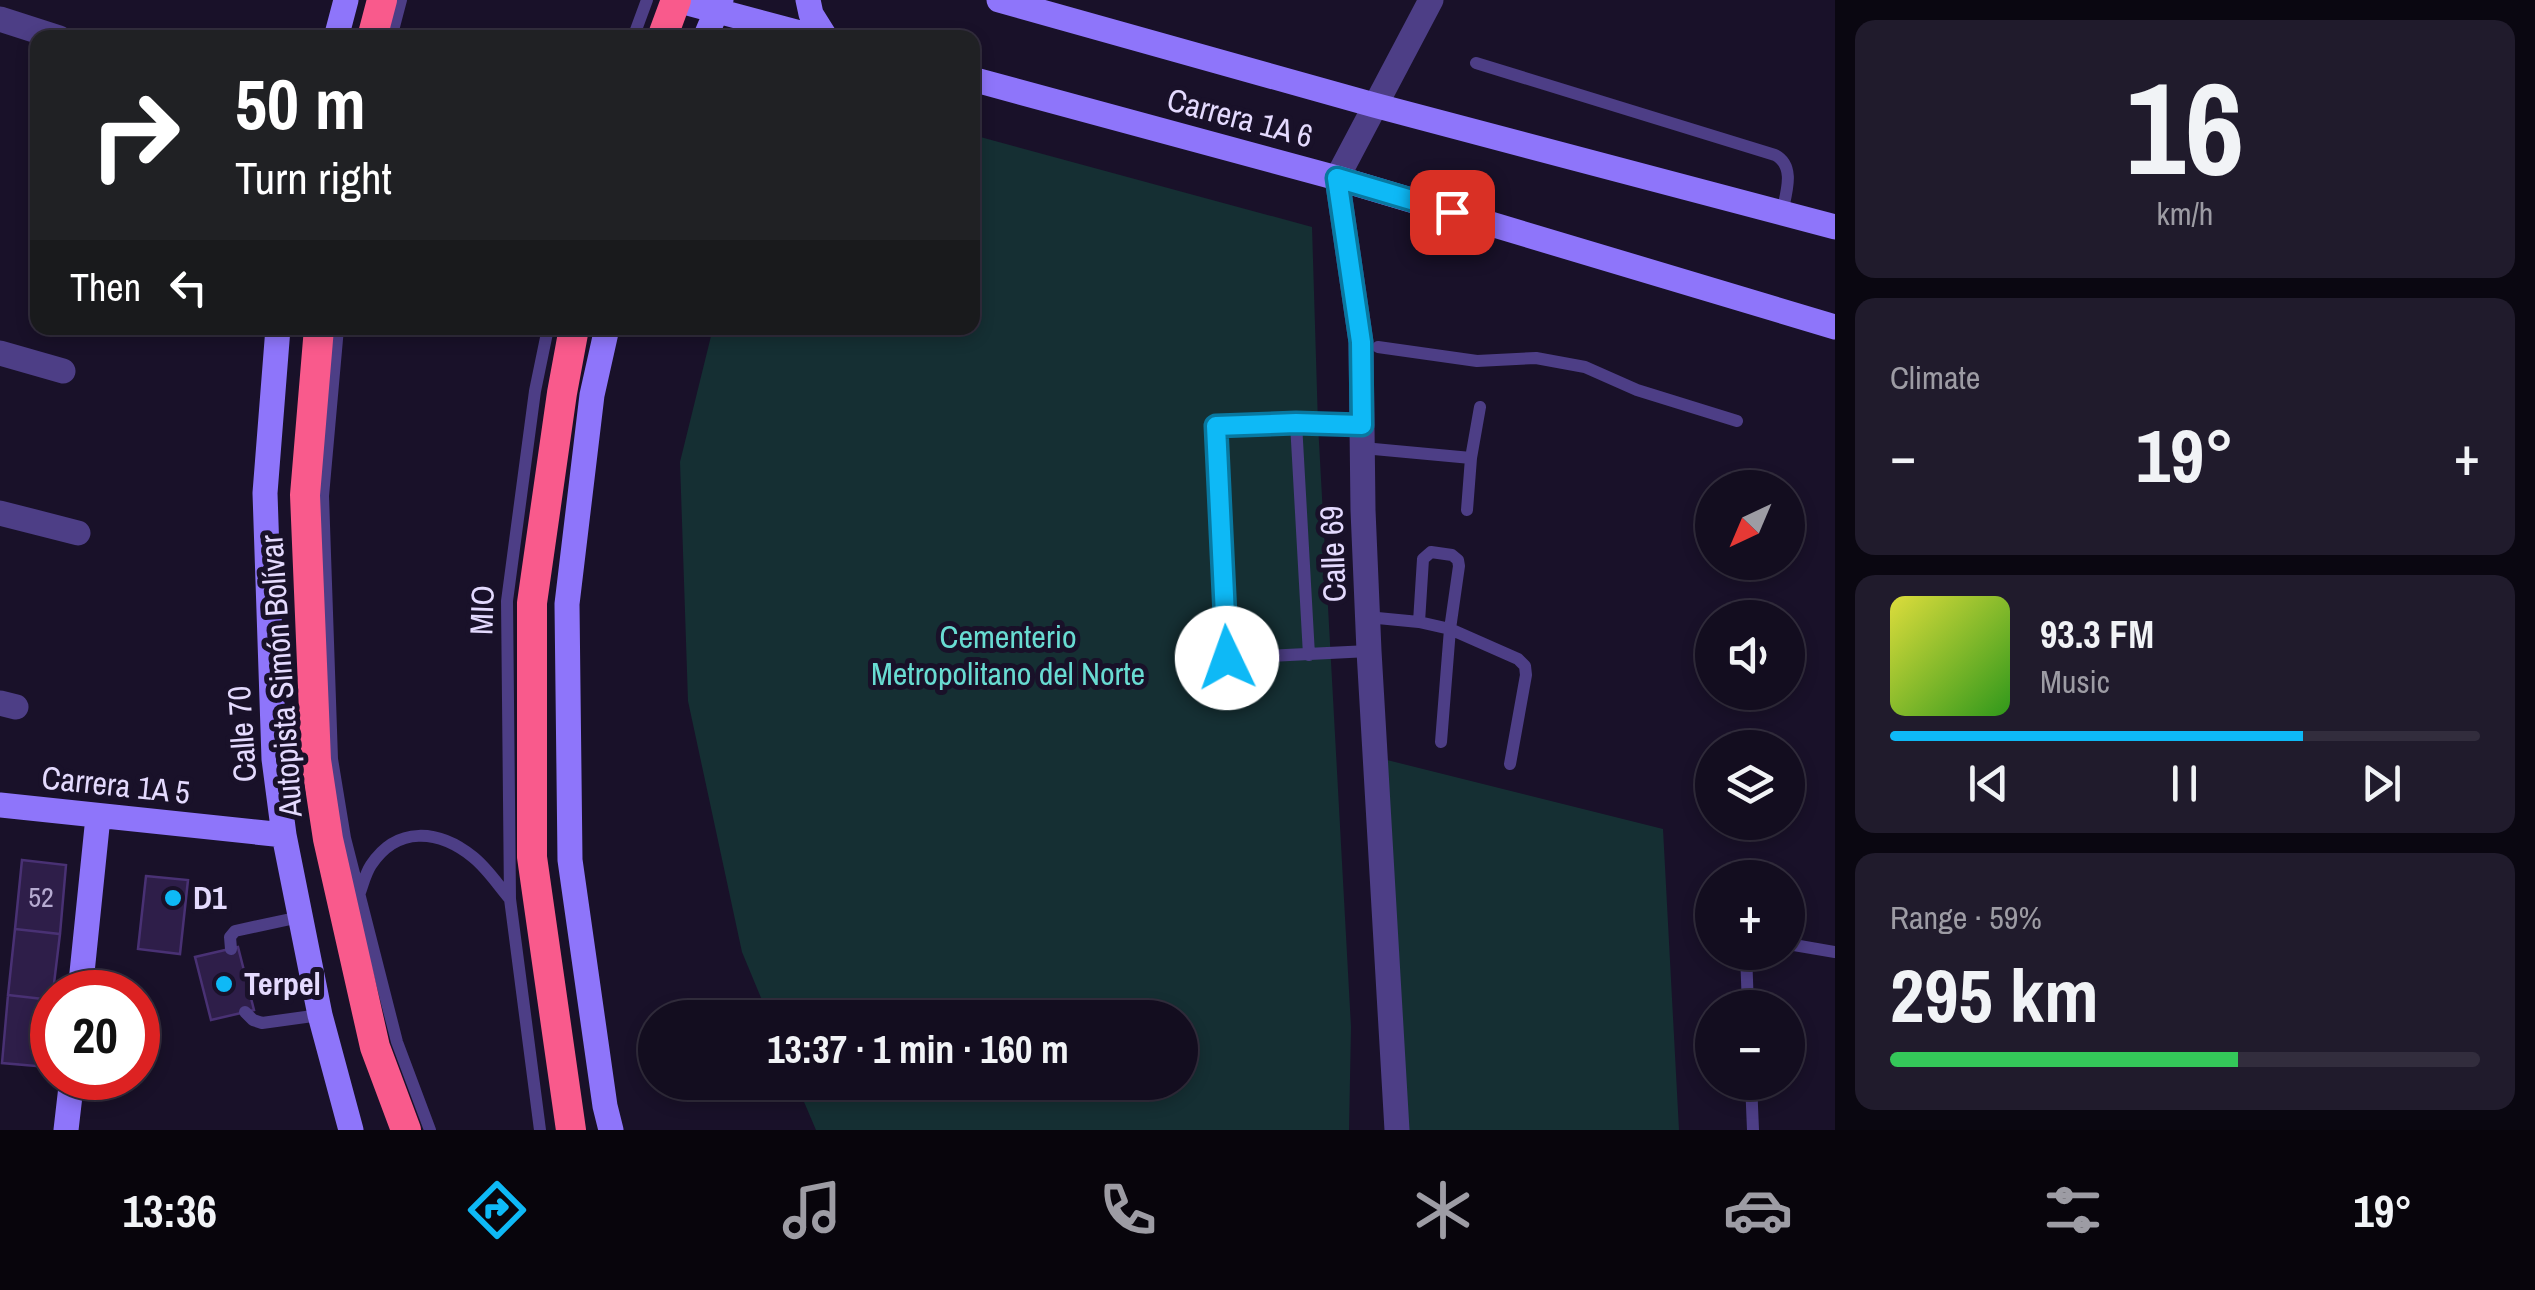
<!DOCTYPE html>
<meta charset="utf-8">
<style>
:root{--surface:#130d1f;--page:#201b2c;--text:#f1f3f6;--muted:#9d9ca4;--line:#322d3d;--accent:#0eb9f6}
body{margin:0;font-family:"Archivo Narrow",sans-serif;background:var(--page);color:var(--text);height:100vh;display:flex;flex-direction:column;font-size:38px;white-space:nowrap}
*{box-sizing:border-box;margin:0}
p{font-size:32px;color:var(--muted)}
.icon{flex:none;width:55px;height:55px;fill:none;stroke:currentColor;stroke-width:2;stroke-linecap:round;stroke-linejoin:round}
.map{position:relative;flex:1;overflow:hidden}
.panel{display:flex;flex-direction:column;gap:20px;padding:20px;background:#0a0711;width:700px}
.panel>*{flex:none}
.top-card{position:absolute;left:30px;top:30px;width:950px;height:305px;border-radius:20px;box-shadow:0 5px 15px #0003,0 0 0 2px var(--line);background:#202124;color:#fff;overflow:hidden}
.needle{width:65px;rotate:224deg}
.tools{position:absolute;left:1695px;top:470px;display:grid;gap:20px}
.tools a{display:grid;place-items:center;width:110px;height:110px;border-radius:50%;background:var(--surface);box-shadow:0 5px 15px #0003,0 0 0 2px var(--line);font-size:50px}
.speed{position:absolute;left:30px;top:970px;display:flex;gap:20px;font-size:50px;font-weight:700;text-align:center}
.speed>*{display:grid;place-content:center;width:130px;height:130px;border-radius:50%;background:var(--surface);box-shadow:0 5px 15px #0003,0 0 0 2px var(--line);line-height:1}
.speed .limit{border:15px solid #d22;background:#fff;color:#111}
.pin{position:absolute;display:grid;place-items:center;width:85px;height:85px;color:#fff;margin:-42px;border-radius:20px;box-shadow:0 5px 15px #0006}
.me{position:absolute;width:110px;margin:-55px;rotate:357deg;stroke-linejoin:round;filter:drop-shadow(0 0 8px #0008)}
.turn{display:flex;align-items:center;gap:35px;height:210px;padding:0 40px;font-size:45px}
.turn .icon{width:130px;height:130px;stroke-width:2.5}
.turn b{display:block;font-size:70px;line-height:85px}
.then{display:flex;align-items:center;height:95px;padding:0 40px;background:#0003;gap:20px;font-size:38px}
.big{font-size:75px;font-weight:800;line-height:1.1}
.panel .card{flex:1;display:flex;flex-direction:column;justify-content:center;gap:15px;min-width:0;padding:0 35px;border-radius:20px;background:var(--page)}
.panel .dial{align-items:center;gap:0}
.dial b{font-size:130px;line-height:1}
.song{display:flex;align-items:center;gap:30px}
.cover{width:120px;height:120px;border-radius:15px;background:linear-gradient(135deg,hsl(60 70% 55%),hsl(110 70% 35%))}
.played{height:10px;border-radius:5px;background:linear-gradient(90deg,var(--accent) 70%,var(--line) 70%)}
.keys{display:flex;justify-content:space-around;direction:ltr}
.heat{display:flex;justify-content:space-between;align-items:center;font-size:55px;direction:ltr}
.charge{height:15px;border-radius:8px;background:linear-gradient(90deg,#34c759 59%,var(--line) 0)}
.trip{position:absolute;left:638px;top:1000px;width:560px;height:100px;border-radius:50px;background:var(--surface);box-shadow:0 5px 15px #0003,0 0 0 2px var(--line);font-weight:800;line-height:100px;text-align:center}
.dock{display:flex;height:160px;justify-content:space-around;align-items:center;background:#08050c;color:var(--muted)}
.dock .icon{width:70px;height:70px}
.dock .selected{color:var(--accent)}
.dock b{font-size:45px;color:var(--text)}
main{display:flex;flex:1;min-height:0}
.map>svg:first-child{display:block}
.green{fill:#152f33}
.building{fill:#2e1e49;stroke:#493174;stroke-width:2.5}
.lines{fill:none;stroke-linecap:round;stroke-linejoin:round}
.lane{stroke:#4d3e86;stroke-width:12}
.street{stroke:#4d3e86;stroke-width:25}
.secondary{stroke:#8e75fa;stroke-width:25}
.highway{stroke:#f95a8c;stroke-width:30}
.route-casing{stroke:#0978a0;stroke-width:25}
.route{stroke:#0eb9f6;stroke-width:18}
.poi-dot{fill:#0eb9f6;stroke:#191129;stroke-width:4}
.labels{text-anchor:middle;stroke-width:10;stroke-linejoin:round;paint-order:stroke}
.number-label{font-size:28px;fill:#b6abd1}
.street-label{font-size:32px;fill:#e4dafe;stroke:#191129}
.park-label{font-size:32px;fill:#68dcd2;stroke:#191129}
.poi-label{font-size:32px;font-weight:bold;fill:#e4dafe;stroke:#191129;text-anchor:start}
</style>
<main>
<div class="map">
<svg width="1835" height="1130" viewBox="0 0 1835 1130">
<rect width="100%" height="100%" fill="#191129"/>
<path class="green" d="M 973,135 L 1312,227 L 1318,424 L 1351,1027 L 1349,1130 L 816,1130 L 796,1083 L 1180,1082 L 1180,1018 L 769,1017 L 742,952 L 688,701 L 680,462 L 713,328 L 972,328 Z
M 1375,757 L 1663,829 L 1679,1130 L 1397,1130 Z"/>
<path class="building" d="M 22,860 L 66,865 L 60,934 L 15,929 Z
M 146,876 L 188,880 L 180,954 L 138,949 Z
M 15,929 L 60,934 L 52,1000 L 8,995 Z
M 238,947 L 254,1010 L 211,1020 L 195,957 Z
M 8,995 L 52,1000 L 47,1067 L 2,1063 Z"/>
<g class="lines">
<path class="lane" d="M 391,38 L 401,0
M 633,38 L 647,0
M 1476,63 L 1775,155 C 1796,166 1786,193 1782,213
M 338,328 L 323,496 L 332,759 L 345,838 L 397,1042 L 430,1130
M 1378,347 L 1477,361 L 1536,358 L 1585,367 L 1637,390 L 1737,421
M 1296,423 L 1309,655
M 1362,425 L 1296,423 L 1216,426 L 1227,658 L 1369,651
M 1363,448 L 1471,458
M 1467,510 L 1471,458 L 1480,407
M 1367,617 L 1419,622 L 1450,629 L 1441,742
M 1419,622 L 1423,559 L 1431,552 L 1452,555 L 1458,560 L 1459,566 L 1450,629 L 1518,659 L 1525,666 L 1526,675 L 1510,764
M 359,895 C 363,885 365,874 371,865 C 397,826 438,829 473,857 C 487,868 498,885 510,899
M 1788,944 L 1835,952
M 231,949 L 230,937 L 235,931 L 300,917
M 1746,952 L 1748,1008
M 245,1012 L 253,1020 L 262,1023 L 320,1015
M 1751,1082 L 1753,1130
M 540,1130 L 510,899 L 507,601 L 535,391 L 548,328"/>
<path class="street" d="M 0,19 L 59,38
M 0,353 L 63,371
M 0,513 L 78,533
M 0,703 L 16,707
M 1397,1130 L 1369,651 L 1363,510 L 1361,342 L 1337,178 L 1431,0"/>
<path class="secondary" d="M 676,0 L 819,38
M 808,0 L 811,14 L 826,38
M 999,0 L 1374,105 L 1835,227
M 336,38 L 346,0
M 705,38 L 721,0
M 972,79 L 1337,178 L 1835,327
M 278,328 L 265,493 L 274,759 L 284,835 L 320,1015 L 351,1130
M 607,328 L 592,395 L 567,604 L 570,860 L 605,1106 L 611,1130
M 0,805 L 284,835
M 80,992 L 98,817
M 66,1130 L 72,1078"/>
<path class="highway" d="M 372,38 L 382,0
M 662,38 L 676,0
M 319,328 L 305,495 L 316,760 L 328,839 L 375,1047 L 406,1130
M 571,1130 L 532,857 L 532,603 L 562,393 L 574,328"/>
</g>
<g class="lines">
<g class="route-casing">
<path id="route" d="M 1227,658 L 1216,426 L 1296,423 L 1362,425 L 1361,342 L 1337,178 L 1452,212"/>
</g>
<use href="#route" class="route"/>
</g>
<g class="poi-dot">
<circle cx="173" cy="898" r="10"/>
<circle cx="224" cy="984" r="10"/>
</g>
<g class="labels">
<g class="number-label">
<text x="41" y="907">52</text>
</g>
<g class="street-label">
<text transform="translate(1240 118) rotate(15)" y="11">Carrera 1A 6</text>
<text transform="translate(1333 554) rotate(-92)" y="11">Calle 69</text>
<text transform="translate(482 610) rotate(-88)" y="11">MIO</text>
<text transform="translate(281 676) rotate(-94)" y="11">Autopista Simón Bolívar</text>
<text transform="translate(242 734) rotate(-94)" y="11">Calle 70</text>
<text transform="translate(116 785) rotate(6)" y="11">Carrera 1A 5</text>
</g>
<g class="park-label">
<text x="1008" y="648">Cementerio<tspan x="1008" dy="37">Metropolitano del Norte</tspan></text>
</g>
<g class="poi-label">
<text x="193" y="909">D1</text>
<text x="244" y="995">Terpel</text>
</g>
</g>
</svg>
<div class="tools">
<a><svg class="needle" viewBox="-14 -14 28 28"><path d="M0-13l5 13h-10z" fill="#e53935"/><path d="M0 13l5-13h-10z" fill="#9d9ca4"/></svg></a>
<a><svg class="icon" aria-label="sound" viewBox="0 0 24 24"><path d="M4 9h4l5-4v14l-5-4H4zM17 9q2 3 0 6"/></svg></a>
<a><svg class="icon" aria-label="layers" viewBox="0 0 24 24"><path d="M12 4l9 5-9 5-9-5zM3 14l9 5 9-5"/></svg></a>
<a>+</a>
<a>−</a>
</div>
<div class="speed"><div class="limit">20</div></div>
<div class="pin" style="left:1452px;top:212px;background:#d93025"><svg class="icon" aria-label="arrive" viewBox="0 0 24 24"><path d="M6 21V4h12l-3 4 3 4H6"/></svg></div>
<svg class="me" style="left:1227px;top:658px" viewBox="-20 -20 40 40"><circle r="19" fill="#fff"/><path d="M0-13L10 11 0 6-10 11z" fill="#0eb9f6"/></svg>
<div class="trip">13:37 · 1 min · 160 m</div>
<div class="top-card">
<div class="turn"><svg class="icon" aria-label="right" viewBox="0 0 24 24"><path d="M7 20v-9h11M14 6l5 5-5 5"/></svg><div><b>50 m</b>Turn right</div></div>
<div class="then">Then<svg class="icon" aria-label="left" viewBox="0 0 24 24"><path d="M17 20v-9H6M10 6l-5 5 5 5"/></svg></div>
</div>
</div>
<section class="panel">
<div class="card dial"><b>16</b><p>km/h</p></div>
<div class="card"><p>Climate</p>
<div class="heat"><a>−</a><b class="big">19°</b><a>+</a></div>
</div>
<div class="card">
<div class="song"><i class="cover"></i><div><b>93.3 FM</b><p>Music</p></div></div>
<div class="played"></div>
<div class="keys"><svg class="icon" aria-label="previous" viewBox="0 0 24 24"><path d="M18 5L8 12l10 7zM5 5v14"/></svg><svg class="icon" aria-label="pause" viewBox="0 0 24 24"><path d="M8 5v14M16 5v14"/></svg><svg class="icon" aria-label="next" viewBox="0 0 24 24"><path d="M6 5l10 7-10 7zM19 5v14"/></svg></div>
</div>
<div class="card"><p>Range · 59%</p><b class="big">295 km</b><div class="charge"></div></div>
</section>
</main>
<nav class="dock">
<b>13:36</b>
<svg class="icon selected" aria-label="directions" viewBox="0 0 24 24"><path d="M12 3l9 9-9 9-9-9zM9 14v-3h6M13 9l2 2-2 2"/></svg>
<svg class="icon" aria-label="music" viewBox="0 0 24 24"><path d="M9 18V5l10-2v13"/><circle cx="6" cy="18" r="3"/><circle cx="16" cy="16" r="3"/></svg>
<svg class="icon" aria-label="phone" viewBox="0 0 24 24"><path d="M5 4h4l2 5-3 2q2 4 5 5l2-3 5 2v4C11 20 4 13 5 4z"/></svg>
<svg class="icon" aria-label="climate" viewBox="0 0 24 24"><path d="M12 3v18M4 7l16 10M4 17L20 7"/></svg>
<svg class="icon" aria-label="car" viewBox="0 0 24 24"><path d="M5 17H2v-5l4-1 3-4h7l3 4 3 1v5h-3M9 17h6M6 11h13"/><circle cx="7" cy="17" r="2"/><circle cx="17" cy="17" r="2"/></svg>
<svg class="icon" aria-label="filters" viewBox="0 0 24 24"><path d="M4 7h16M4 17h16"/><circle cx="9" cy="7" r="2"/><circle cx="15" cy="17" r="2"/></svg>
<b>19°</b>
</nav>
